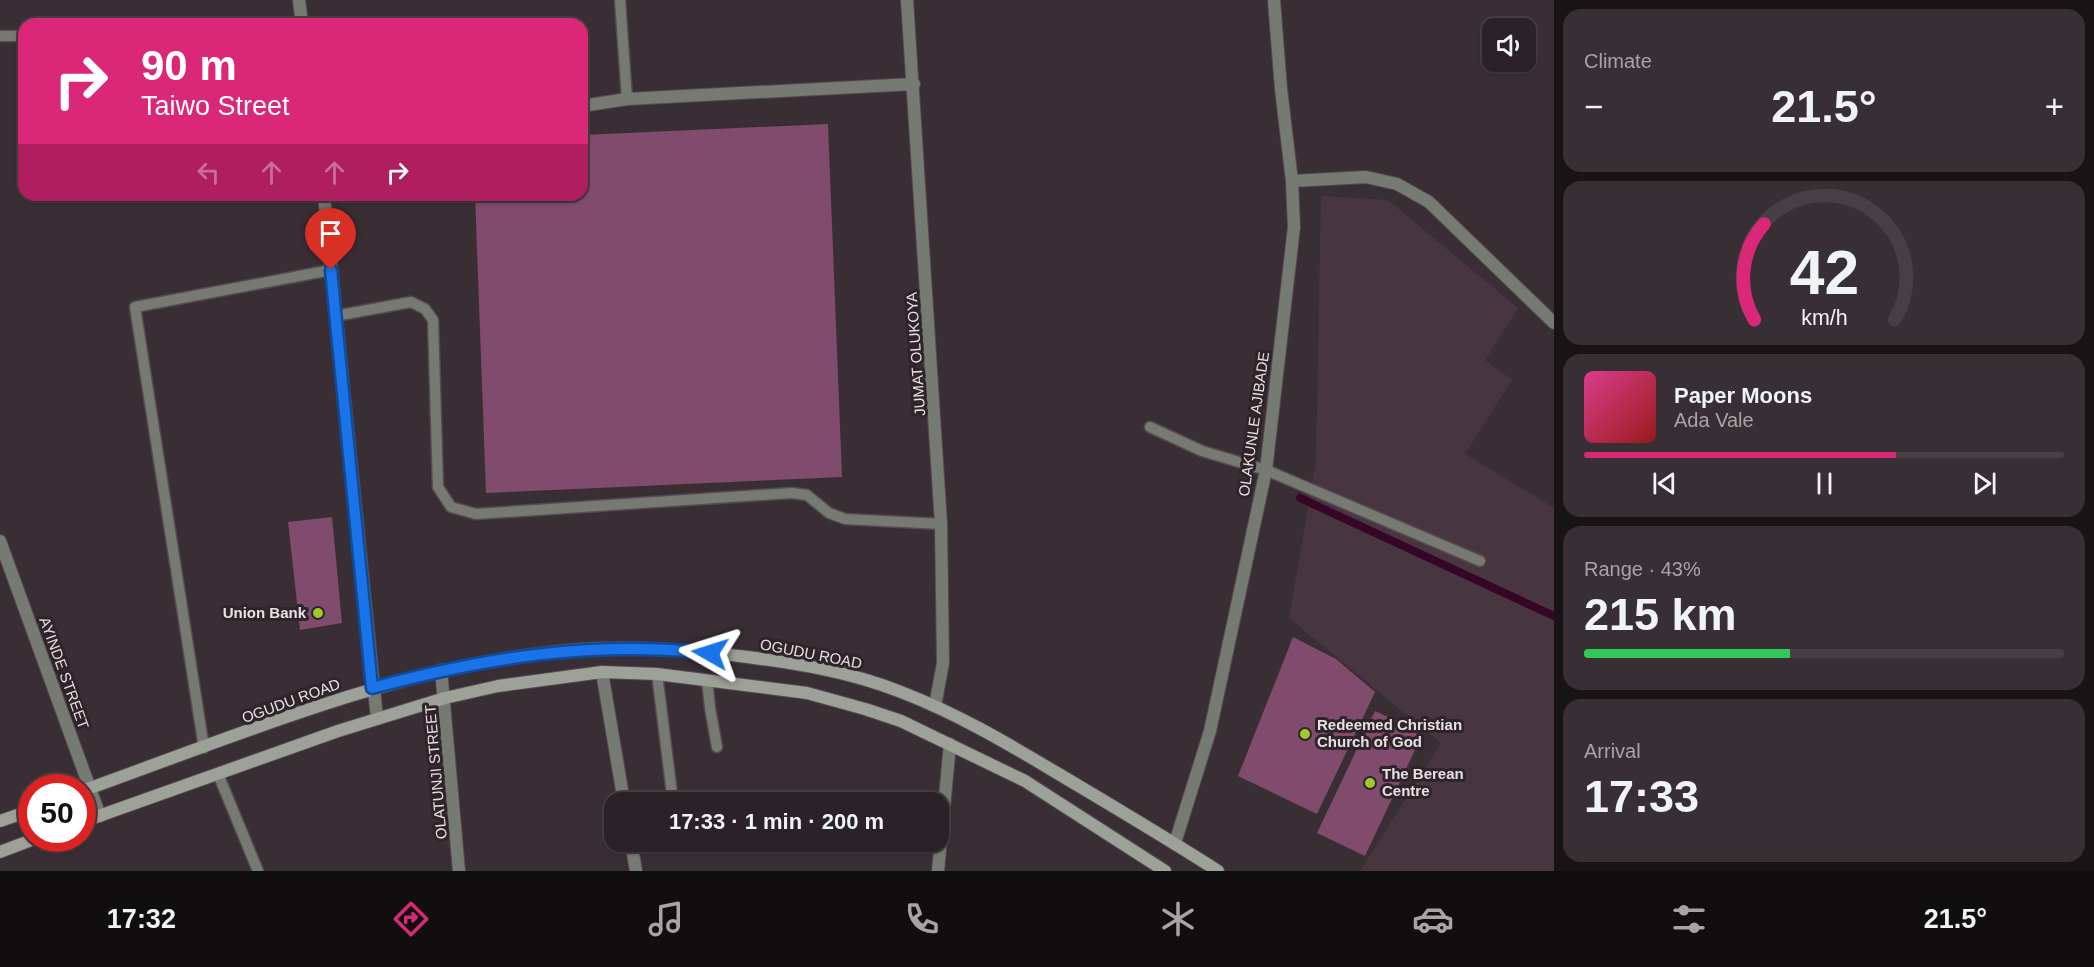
<!DOCTYPE html>
<meta charset="utf-8">
<style>
:root{--surface:#2b2227;--page:#372f33;--text:#f1f3f6;--muted:#a6a4a7;--line:#473f44;--accent:#db2777}
body{margin:0;font-family:Arial,sans-serif;background:var(--page);color:var(--text);height:100vh;display:flex;flex-direction:column;font-size:22px;white-space:nowrap}
*{box-sizing:border-box;margin:0}
p{font-size:20px;color:var(--muted)}
.icon{flex:none;width:33px;height:33px;fill:none;stroke:currentColor;stroke-width:2;stroke-linecap:round;stroke-linejoin:round}
.map{position:relative;flex:1;overflow:hidden}
.sheet{display:flex;flex-direction:column;gap:9px;padding:9px;background:#181315;width:540px}
.sheet>*{flex:none}
.top-card{position:absolute;left:18px;top:18px;width:570px;height:183px;border-radius:18px;box-shadow:0 2px 4px #0004,0 0 0 2px var(--line);background:#db2777;color:#fff;overflow:hidden}
.controls{position:absolute;left:1482px;top:18px;display:grid;gap:12px}
.controls a{display:grid;place-items:center;width:54px;height:54px;border-radius:12px;background:var(--surface);box-shadow:0 2px 4px #0004,0 0 0 2px var(--line);font-size:30px}
.speed{position:absolute;left:18px;top:774px;display:flex;gap:12px;font-size:30px;font-weight:700;text-align:center}
.speed>*{display:grid;place-content:center;width:78px;height:78px;border-radius:50%;background:var(--surface);box-shadow:0 2px 4px #0004,0 0 0 2px var(--line);line-height:1}
.speed .limit{border:9px solid #d22;background:#fff;color:#111}
.pin{position:absolute;display:grid;place-items:center;width:51px;height:51px;color:#fff;margin:-62px -26px;border-radius:50% 50% 50% 0;rotate:-45deg;box-shadow:0 0 6px #0007}
.pin .icon{rotate:45deg}
.me{position:absolute;width:66px;margin:-33px;rotate:276deg;stroke-linejoin:round;filter:drop-shadow(0 0 4px #0008)}
.turn{display:flex;align-items:center;gap:21px;height:126px;padding:0 24px;font-size:27px}
.turn .icon{width:78px;height:78px;stroke-width:2.5}
.turn b{display:block;font-size:42px;line-height:51px}
.lanes{display:flex;align-items:center;height:57px;padding:0 24px;background:#0003;justify-content:center;gap:30px;direction:ltr}
.lanes .off{opacity:.35}
.big{font-size:45px;font-weight:600;line-height:1.1}
.sheet .widget{flex:1;display:flex;flex-direction:column;justify-content:center;gap:9px;min-width:0;padding:0 21px;border-radius:18px;background:var(--page)}
.sheet .dial{align-items:center;gap:0}
.dial svg{height:156px;overflow:visible;fill:none;stroke:var(--line);stroke-width:7;stroke-linecap:round;text-anchor:middle}
.dial text{fill:var(--text);stroke:none}
.song{display:flex;align-items:center;gap:18px}
.cover{width:72px;height:72px;border-radius:9px;background:linear-gradient(135deg,hsl(330 70% 55%),hsl(0 70% 35%))}
.played{height:6px;border-radius:3px;background:linear-gradient(90deg,var(--accent) 65%,var(--line) 65%)}
.keys{display:flex;justify-content:space-around;direction:ltr}
.heat{display:flex;justify-content:space-between;align-items:center;font-size:33px;direction:ltr}
.charge{height:9px;border-radius:4px;background:linear-gradient(90deg,#34c759 43%,var(--line) 0)}
.trip{position:absolute;left:604px;top:792px;width:345px;height:60px;border-radius:18px;background:var(--surface);box-shadow:0 2px 4px #0004,0 0 0 2px var(--line);font-weight:600;line-height:60px;text-align:center}
.tab-bar{display:flex;height:96px;justify-content:space-around;align-items:center;background:#110e10;color:var(--muted)}
.tab-bar .icon{width:42px;height:42px}
.tab-bar .selected{color:var(--accent)}
.tab-bar b{font-size:27px;color:var(--text)}
main{display:flex;flex:1;min-height:0}
.map>svg:first-child{display:block}
.built{fill:#473640}
.lines{fill:none;stroke-linecap:round;stroke-linejoin:round}
.stream{stroke:#360627;stroke-width:8}
.building{fill:#804b6c}
.lane-casing{stroke:#554a50;stroke-width:13}
.street-casing{stroke:#554a50;stroke-width:14}
.secondary-casing{stroke:#554a50;stroke-width:14}
.lane{stroke:#777973;stroke-width:10}
.street{stroke:#777973;stroke-width:12}
.secondary{stroke:#9da198;stroke-width:12}
.route-casing{stroke:#114b97;stroke-width:15}
.route{stroke:#1a73e8;stroke-width:10}
.poi-dot{fill:#a0c92c;stroke:#2f242a;stroke-width:2}
.labels{text-anchor:middle;stroke-width:6;stroke-linejoin:round;paint-order:stroke}
.street-label{font-size:15px;fill:#e7e0e3;stroke:#2f242a}
.poi-label{font-size:15px;font-weight:bold;fill:#e7e0e3;stroke:#2f242a;text-anchor:start}
</style>
<main>
<div class="map">
<svg width="1554" height="871" viewBox="0 0 1554 871">
<rect width="100%" height="100%" fill="#392e34"/>
<path class="built" d="M 1321,196 L 1388,200 L 1518,308 L 1485,360 L 1512,380 L 1465,454 L 1554,508 L 1554,871 L 1360,871 L 1441,743 L 1289,618 L 1316,461 Z"/>
<g class="lines">
<path class="stream" d="M 1300,498 L 1554,616"/>
</g>
<path class="building" d="M 828,124 L 842,477 L 486,493 L 475,195 L 582,195 L 582,135 Z
M 332,517 L 342,623 L 300,630 L 288,522 Z
M 1293,637 L 1336,659 L 1375,692 L 1317,814 L 1238,776 Z
M 1375,711 L 1423,733 L 1365,856 L 1317,833 Z"/>
<g class="lines">
<g class="lane-casing">
<path id="lane" d="M 620,0 L 627,99
M 0,36 L 24,36
M 335,316 L 411,302 L 425,309 L 433,320 L 438,487 L 451,507 L 476,514 L 792,493 L 807,495 L 829,513 L 845,519 L 941,524
M 1150,427 L 1202,451 L 1266,470 L 1480,561
M 657,674 L 673,802
M 707,680 L 710,708 L 717,747
M 204,748 L 135,307 L 331,270
M 218,774 L 258,871"/>
</g>
<g class="street-casing">
<path id="street" d="M 299,0 L 302,24
M 907,0 L 941,524 L 943,663 L 935,706
M 582,106 L 627,99 L 914,84
M 1292,181 L 1366,177 L 1397,184 L 1429,202 L 1554,323
M 324,195 L 377,719
M 0,541 L 100,816
M 441,670 L 459,871
M 602,672 L 624,802
M 631,842 L 636,871
M 1175,843 L 1210,731 L 1266,470 L 1294,227 L 1292,181 L 1281,89 L 1274,0
M 938,871 L 950,744"/>
</g>
<g class="secondary-casing">
<path id="secondary" d="M 82,791 C 236,736 389,670 553,652 C 617,644 683,649 747,657 C 800,664 851,672 901,692 C 956,713 1007,743 1057,773 C 1111,805 1165,837 1218,871
M 0,821 L 32,810
M 82,822 L 338,731 L 445,698 L 498,686 L 602,672 L 657,674 L 807,693 L 865,709 L 901,721 L 1025,781 L 1165,871
M 0,852 L 37,838"/>
</g>
<use href="#lane" class="lane"/>
<use href="#street" class="street"/>
<use href="#secondary" class="secondary"/>
</g>
<g class="lines">
<g class="route-casing">
<path id="route" d="M 331,270 L 372,688 C 488,657 590,641 710,653"/>
</g>
<use href="#route" class="route"/>
</g>
<g class="poi-dot">
<circle cx="318" cy="613" r="6"/>
<circle cx="1305" cy="734" r="6"/>
<circle cx="1370" cy="783" r="6"/>
</g>
<g class="labels">
<g class="street-label">
<text transform="translate(916 354) rotate(-94)" y="5">JUMAT OLUKOYA</text>
<text transform="translate(1254 424) rotate(-82)" y="5">OLAKUNLE AJIBADE</text>
<text transform="translate(811 654) rotate(11)" y="5">OGUDU ROAD</text>
<text transform="translate(64 673) rotate(70)" y="5">AYINDE STREET</text>
<text transform="translate(291 701) rotate(-20)" y="5">OGUDU ROAD</text>
<text transform="translate(436 772) rotate(-95)" y="5">OLATUNJI STREET</text>
</g>
<g class="poi-label">
<text x="306" y="618" text-anchor="end">Union Bank</text>
<text x="1317" y="730">Redeemed Christian<tspan x="1317" dy="17">Church of God</tspan></text>
<text x="1382" y="779">The Berean<tspan x="1382" dy="17">Centre</tspan></text>
</g>
</g>
</svg>
<div class="controls">
<a><svg class="icon" aria-label="sound" viewBox="0 0 24 24"><path d="M4 9h4l5-4v14l-5-4H4zM17 9q2 3 0 6"/></svg></a>
</div>
<div class="speed"><div class="limit">50</div></div>
<div class="pin" style="left:331px;top:270px;background:#d93025"><svg class="icon" aria-label="arrive" viewBox="0 0 24 24"><path d="M6 21V4h12l-3 4 3 4H6"/></svg></div>
<svg class="me" style="left:710px;top:653px" viewBox="-20 -20 40 40"><path d="M0-17L14 15 0 8-14 15z" fill="#1a73e8" stroke="#fff" stroke-width="4"/></svg>
<div class="trip">17:33 · 1 min · 200 m</div>
<div class="top-card">
<div class="turn"><svg class="icon" aria-label="right" viewBox="0 0 24 24"><path d="M7 20v-9h11M14 6l5 5-5 5"/></svg><div><b>90 m</b>Taiwo Street</div></div>
<div class="lanes"><svg class="icon off" aria-label="left" viewBox="0 0 24 24"><path d="M17 20v-9H6M10 6l-5 5 5 5"/></svg><svg class="icon off" aria-label="ahead" viewBox="0 0 24 24"><path d="M12 20V5M6 11l6-6 6 6"/></svg><svg class="icon off" aria-label="ahead" viewBox="0 0 24 24"><path d="M12 20V5M6 11l6-6 6 6"/></svg><svg class="icon" aria-label="right" viewBox="0 0 24 24"><path d="M7 20v-9h11M14 6l5 5-5 5"/></svg></div>
</div>
</div>
<section class="sheet">
<div class="widget"><p>Climate</p>
<div class="heat"><a>−</a><b class="big">21.5°</b><a>+</a></div>
</div>
<div class="widget dial"><svg viewBox="0 0 100 80">
<path d="M14 69A42 42 0 1 1 86 69"/>
<path d="M14 69A42 42 0 0 1 19 20" stroke="#db2777"/>
<text x="50" y="56" font-size="32" font-weight="700">42</text>
<text x="50" y="72" font-size="11">km/h</text>
</svg></div>
<div class="widget">
<div class="song"><i class="cover"></i><div><b>Paper Moons</b><p>Ada Vale</p></div></div>
<div class="played"></div>
<div class="keys"><svg class="icon" aria-label="previous" viewBox="0 0 24 24"><path d="M18 5L8 12l10 7zM5 5v14"/></svg><svg class="icon" aria-label="pause" viewBox="0 0 24 24"><path d="M8 5v14M16 5v14"/></svg><svg class="icon" aria-label="next" viewBox="0 0 24 24"><path d="M6 5l10 7-10 7zM19 5v14"/></svg></div>
</div>
<div class="widget"><p>Range · 43%</p><b class="big">215 km</b><div class="charge"></div></div>
<div class="widget"><p>Arrival</p><b class="big">17:33</b></div>
</section>
</main>
<nav class="tab-bar">
<b>17:32</b>
<svg class="icon selected" aria-label="directions" viewBox="0 0 24 24"><path d="M12 3l9 9-9 9-9-9zM9 14v-3h6M13 9l2 2-2 2"/></svg>
<svg class="icon" aria-label="music" viewBox="0 0 24 24"><path d="M9 18V5l10-2v13"/><circle cx="6" cy="18" r="3"/><circle cx="16" cy="16" r="3"/></svg>
<svg class="icon" aria-label="phone" viewBox="0 0 24 24"><path d="M5 4h4l2 5-3 2q2 4 5 5l2-3 5 2v4C11 20 4 13 5 4z"/></svg>
<svg class="icon" aria-label="climate" viewBox="0 0 24 24"><path d="M12 3v18M4 7l16 10M4 17L20 7"/></svg>
<svg class="icon" aria-label="car" viewBox="0 0 24 24"><path d="M5 17H2v-5l4-1 3-4h7l3 4 3 1v5h-3M9 17h6M6 11h13"/><circle cx="7" cy="17" r="2"/><circle cx="17" cy="17" r="2"/></svg>
<svg class="icon" aria-label="filters" viewBox="0 0 24 24"><path d="M4 7h16M4 17h16"/><circle cx="9" cy="7" r="2"/><circle cx="15" cy="17" r="2"/></svg>
<b>21.5°</b>
</nav>
